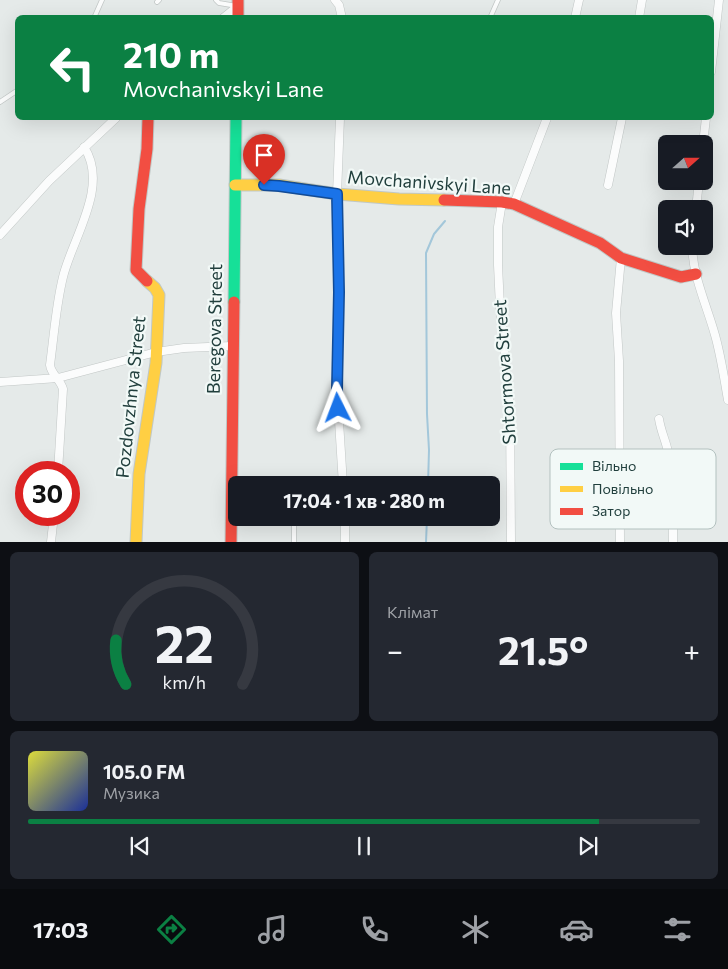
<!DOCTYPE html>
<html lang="uk">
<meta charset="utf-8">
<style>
:root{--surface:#171b24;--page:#242831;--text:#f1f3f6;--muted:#9ea1a6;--line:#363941;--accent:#0b8043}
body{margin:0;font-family:Commissioner,sans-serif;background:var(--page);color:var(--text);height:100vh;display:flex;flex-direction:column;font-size:19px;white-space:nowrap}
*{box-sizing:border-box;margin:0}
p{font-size:16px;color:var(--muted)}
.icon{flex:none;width:28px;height:28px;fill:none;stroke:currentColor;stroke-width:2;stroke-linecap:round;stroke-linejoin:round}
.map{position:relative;height:542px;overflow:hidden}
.panel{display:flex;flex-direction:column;gap:10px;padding:10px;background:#0d0f14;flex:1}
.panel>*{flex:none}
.banner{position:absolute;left:15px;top:15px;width:699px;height:105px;border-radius:8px;box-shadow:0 5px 20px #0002;background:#0b8043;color:#fff;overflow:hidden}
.needle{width:32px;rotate:69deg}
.fabs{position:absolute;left:658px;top:135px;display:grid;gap:10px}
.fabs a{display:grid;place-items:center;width:55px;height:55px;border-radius:8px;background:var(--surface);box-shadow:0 5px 20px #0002;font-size:25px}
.speed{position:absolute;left:15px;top:461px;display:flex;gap:10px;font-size:25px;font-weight:700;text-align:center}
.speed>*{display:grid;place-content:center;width:65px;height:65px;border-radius:50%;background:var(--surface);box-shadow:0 5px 20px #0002;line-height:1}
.speed .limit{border:8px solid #d22;background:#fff;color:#111}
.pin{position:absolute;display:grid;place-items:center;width:42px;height:42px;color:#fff;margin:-51px -21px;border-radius:50% 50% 50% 0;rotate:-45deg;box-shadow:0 0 5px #0007}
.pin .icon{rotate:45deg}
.me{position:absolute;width:55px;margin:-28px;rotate:357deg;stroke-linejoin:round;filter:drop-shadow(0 0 4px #0008)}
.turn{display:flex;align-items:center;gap:18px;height:105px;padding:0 25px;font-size:22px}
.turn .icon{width:65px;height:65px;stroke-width:2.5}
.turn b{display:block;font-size:35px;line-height:42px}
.big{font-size:38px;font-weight:700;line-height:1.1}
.panel .card{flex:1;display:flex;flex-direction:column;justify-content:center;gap:8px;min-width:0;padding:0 18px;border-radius:8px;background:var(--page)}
.panel .dial{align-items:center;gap:0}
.dial svg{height:130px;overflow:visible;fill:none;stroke:var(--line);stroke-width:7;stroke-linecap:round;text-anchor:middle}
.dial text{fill:var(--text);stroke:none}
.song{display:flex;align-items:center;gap:15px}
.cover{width:60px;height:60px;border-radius:8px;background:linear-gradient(135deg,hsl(60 70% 55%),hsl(230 70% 35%))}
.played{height:5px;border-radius:2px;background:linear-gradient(90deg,var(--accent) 85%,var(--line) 85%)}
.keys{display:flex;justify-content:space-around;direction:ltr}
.heat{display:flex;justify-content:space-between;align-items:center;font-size:28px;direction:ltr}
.panel .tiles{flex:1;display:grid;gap:10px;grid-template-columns:1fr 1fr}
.card:last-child{grid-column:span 2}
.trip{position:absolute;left:228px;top:476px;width:272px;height:50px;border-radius:8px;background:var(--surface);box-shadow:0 5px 20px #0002;font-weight:700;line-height:50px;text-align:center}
.menu{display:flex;height:80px;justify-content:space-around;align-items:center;background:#090b0e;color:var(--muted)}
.menu .icon{width:35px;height:35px}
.menu .active{color:var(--accent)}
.menu b{font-size:22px;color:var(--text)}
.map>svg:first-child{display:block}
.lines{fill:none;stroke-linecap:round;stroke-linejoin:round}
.stream{stroke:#a3c7da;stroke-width:2}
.lane-casing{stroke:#c2c7c6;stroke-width:5.5}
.street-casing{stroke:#c2c7c6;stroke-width:9}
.fast-casing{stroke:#c0c8c6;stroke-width:13}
.slow-casing{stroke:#c0c8c6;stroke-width:13}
.jam-casing{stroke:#c0c8c6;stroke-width:13}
.lane{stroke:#fbfcfc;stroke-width:4}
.street{stroke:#fbfcfc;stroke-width:8}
.fast{stroke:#16e098;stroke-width:11}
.slow{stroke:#ffcf43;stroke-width:11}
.jam{stroke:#f24e42;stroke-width:11}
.route-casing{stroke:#114b97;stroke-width:12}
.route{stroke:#1a73e8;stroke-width:9}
.labels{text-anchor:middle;stroke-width:4.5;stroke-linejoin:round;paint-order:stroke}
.street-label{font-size:18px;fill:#213f3d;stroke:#f2f9f7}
.key{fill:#f2f9f7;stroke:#b3c1bf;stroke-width:1}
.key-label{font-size:14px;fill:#213f3d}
</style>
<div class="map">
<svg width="728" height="542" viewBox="0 0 728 542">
<rect width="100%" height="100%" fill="#e5eae9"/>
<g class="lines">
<path class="stream" d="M 428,485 L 429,450 L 427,414 L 426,253 L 434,234 L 445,221
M 426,542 L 427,518"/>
<g class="lane-casing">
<path id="lane" d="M 216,0 L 219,3 L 237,6
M 157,2 L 159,0
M 94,18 L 102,0
M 490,18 L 498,0
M 0,102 L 18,90
M 294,542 L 294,524"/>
</g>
<g class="street-casing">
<path id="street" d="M 335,0 L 339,5 L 342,18
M 223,18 L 238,6
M 575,18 L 579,0
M 639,18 L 642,0
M 711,72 L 719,0
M 340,118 L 337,194 L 339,292 L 337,389 L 343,485
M 703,144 L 706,118
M 608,185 L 622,118
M 502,202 L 498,227 L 498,265 L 500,307 L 510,407 L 511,542
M 514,204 L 547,118
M 696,209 L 699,181
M 0,235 L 49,181 L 116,118
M 692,246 C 693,277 707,306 715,335 C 721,356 724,378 728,400
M 0,382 L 58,378 L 156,352 L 184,348 L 232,346
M 659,419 C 661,432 666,441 668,452 C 674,482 673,512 673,542
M 58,472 L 63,389 C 60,379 51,374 50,365 C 54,335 56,305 63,277 C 72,239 110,186 84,147
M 345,518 L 345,542
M 51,542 L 54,515
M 620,542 L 619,361 L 616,313 L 621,258"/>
</g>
<g class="fast-casing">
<path id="fast" d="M 234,302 L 236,118"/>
</g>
<g class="slow-casing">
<path id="slow" d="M 235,185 L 279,185 L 337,194 L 399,199 L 444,200
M 136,542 L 139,474 L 156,363 L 159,295 L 155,288 L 147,281"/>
</g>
<g class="jam-casing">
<path id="jam" d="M 238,0 L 238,18
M 444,200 L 502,202 L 514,204 L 600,243 L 621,258 L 681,277 L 696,274
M 147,281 L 136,270 L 139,209 L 147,149 L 148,118
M 231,542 L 234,302"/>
</g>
<use href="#lane" class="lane"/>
<use href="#street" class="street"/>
<use href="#fast" class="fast"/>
<use href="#slow" class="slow"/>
<use href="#jam" class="jam"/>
</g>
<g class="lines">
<g class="route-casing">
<path id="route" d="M 264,185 L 279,186 L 337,194 L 339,292 L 337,389 L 338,408"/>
</g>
<use href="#route" class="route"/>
</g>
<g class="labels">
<g class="street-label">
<text transform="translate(429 183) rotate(4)" y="6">Movchanivskyi Lane</text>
<text transform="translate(215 329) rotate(-89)" y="6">Beregova Street</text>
<text transform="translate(505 372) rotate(-94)" y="6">Shtormova Street</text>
<text transform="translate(131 397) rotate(-84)" y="6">Pozdovzhnya Street</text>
</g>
</g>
<rect x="550" y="449" width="166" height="80" rx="8" class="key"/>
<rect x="560" y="463" width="23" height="7" fill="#16e098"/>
<rect x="560" y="486" width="23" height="6" fill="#ffcf43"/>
<rect x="560" y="508" width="23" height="7" fill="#f24e42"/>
<g class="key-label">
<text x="592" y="471">Вільно</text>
<text x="592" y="494">Повільно</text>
<text x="592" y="516">Затор</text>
</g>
</svg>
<div class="fabs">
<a><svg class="needle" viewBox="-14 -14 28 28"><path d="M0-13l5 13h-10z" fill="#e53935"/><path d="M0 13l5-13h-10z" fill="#9ea1a6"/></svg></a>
<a><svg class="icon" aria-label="sound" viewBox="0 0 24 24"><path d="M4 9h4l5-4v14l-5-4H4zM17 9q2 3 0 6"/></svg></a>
</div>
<div class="speed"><div class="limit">30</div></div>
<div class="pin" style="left:264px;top:185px;background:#d93025"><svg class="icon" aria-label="arrive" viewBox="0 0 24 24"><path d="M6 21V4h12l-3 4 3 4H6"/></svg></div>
<svg class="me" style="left:338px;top:408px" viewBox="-20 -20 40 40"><path d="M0-17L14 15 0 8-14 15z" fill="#1a73e8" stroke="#fff" stroke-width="4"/></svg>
<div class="trip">17:04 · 1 хв · 280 m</div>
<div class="banner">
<div class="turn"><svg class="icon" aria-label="left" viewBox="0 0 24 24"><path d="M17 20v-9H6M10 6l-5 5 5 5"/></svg><div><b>210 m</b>Movchanivskyi Lane</div></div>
</div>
</div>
<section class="panel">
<div class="tiles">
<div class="card dial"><svg viewBox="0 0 100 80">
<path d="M14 69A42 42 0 1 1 86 69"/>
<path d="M14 69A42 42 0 0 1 8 42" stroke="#0b8043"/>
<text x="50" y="56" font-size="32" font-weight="700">22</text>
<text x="50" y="72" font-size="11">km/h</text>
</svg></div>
<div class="card"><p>Клімат</p>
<div class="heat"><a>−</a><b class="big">21.5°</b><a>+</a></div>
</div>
<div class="card">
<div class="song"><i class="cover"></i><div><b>105.0 FM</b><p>Музика</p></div></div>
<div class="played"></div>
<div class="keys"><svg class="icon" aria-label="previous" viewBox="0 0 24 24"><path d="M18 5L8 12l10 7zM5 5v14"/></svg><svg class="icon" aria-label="pause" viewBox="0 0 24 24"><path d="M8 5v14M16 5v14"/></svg><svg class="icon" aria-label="next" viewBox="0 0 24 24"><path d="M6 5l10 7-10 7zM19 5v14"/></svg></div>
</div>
</div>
</section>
<nav class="menu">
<b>17:03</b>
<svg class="icon active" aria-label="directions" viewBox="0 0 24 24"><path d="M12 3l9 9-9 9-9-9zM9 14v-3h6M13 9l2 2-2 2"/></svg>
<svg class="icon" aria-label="music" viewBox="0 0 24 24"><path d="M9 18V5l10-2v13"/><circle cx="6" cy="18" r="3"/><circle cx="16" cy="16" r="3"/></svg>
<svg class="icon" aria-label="phone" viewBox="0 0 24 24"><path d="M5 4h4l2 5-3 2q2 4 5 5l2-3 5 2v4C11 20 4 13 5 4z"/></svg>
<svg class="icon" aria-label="climate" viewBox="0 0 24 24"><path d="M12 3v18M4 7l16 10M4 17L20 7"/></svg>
<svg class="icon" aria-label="car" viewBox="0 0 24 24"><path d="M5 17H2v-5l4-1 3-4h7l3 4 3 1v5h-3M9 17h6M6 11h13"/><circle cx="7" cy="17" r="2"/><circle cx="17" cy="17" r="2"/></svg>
<svg class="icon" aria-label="filters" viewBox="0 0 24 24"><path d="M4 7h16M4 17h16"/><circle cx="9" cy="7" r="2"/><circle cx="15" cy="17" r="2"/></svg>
</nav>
